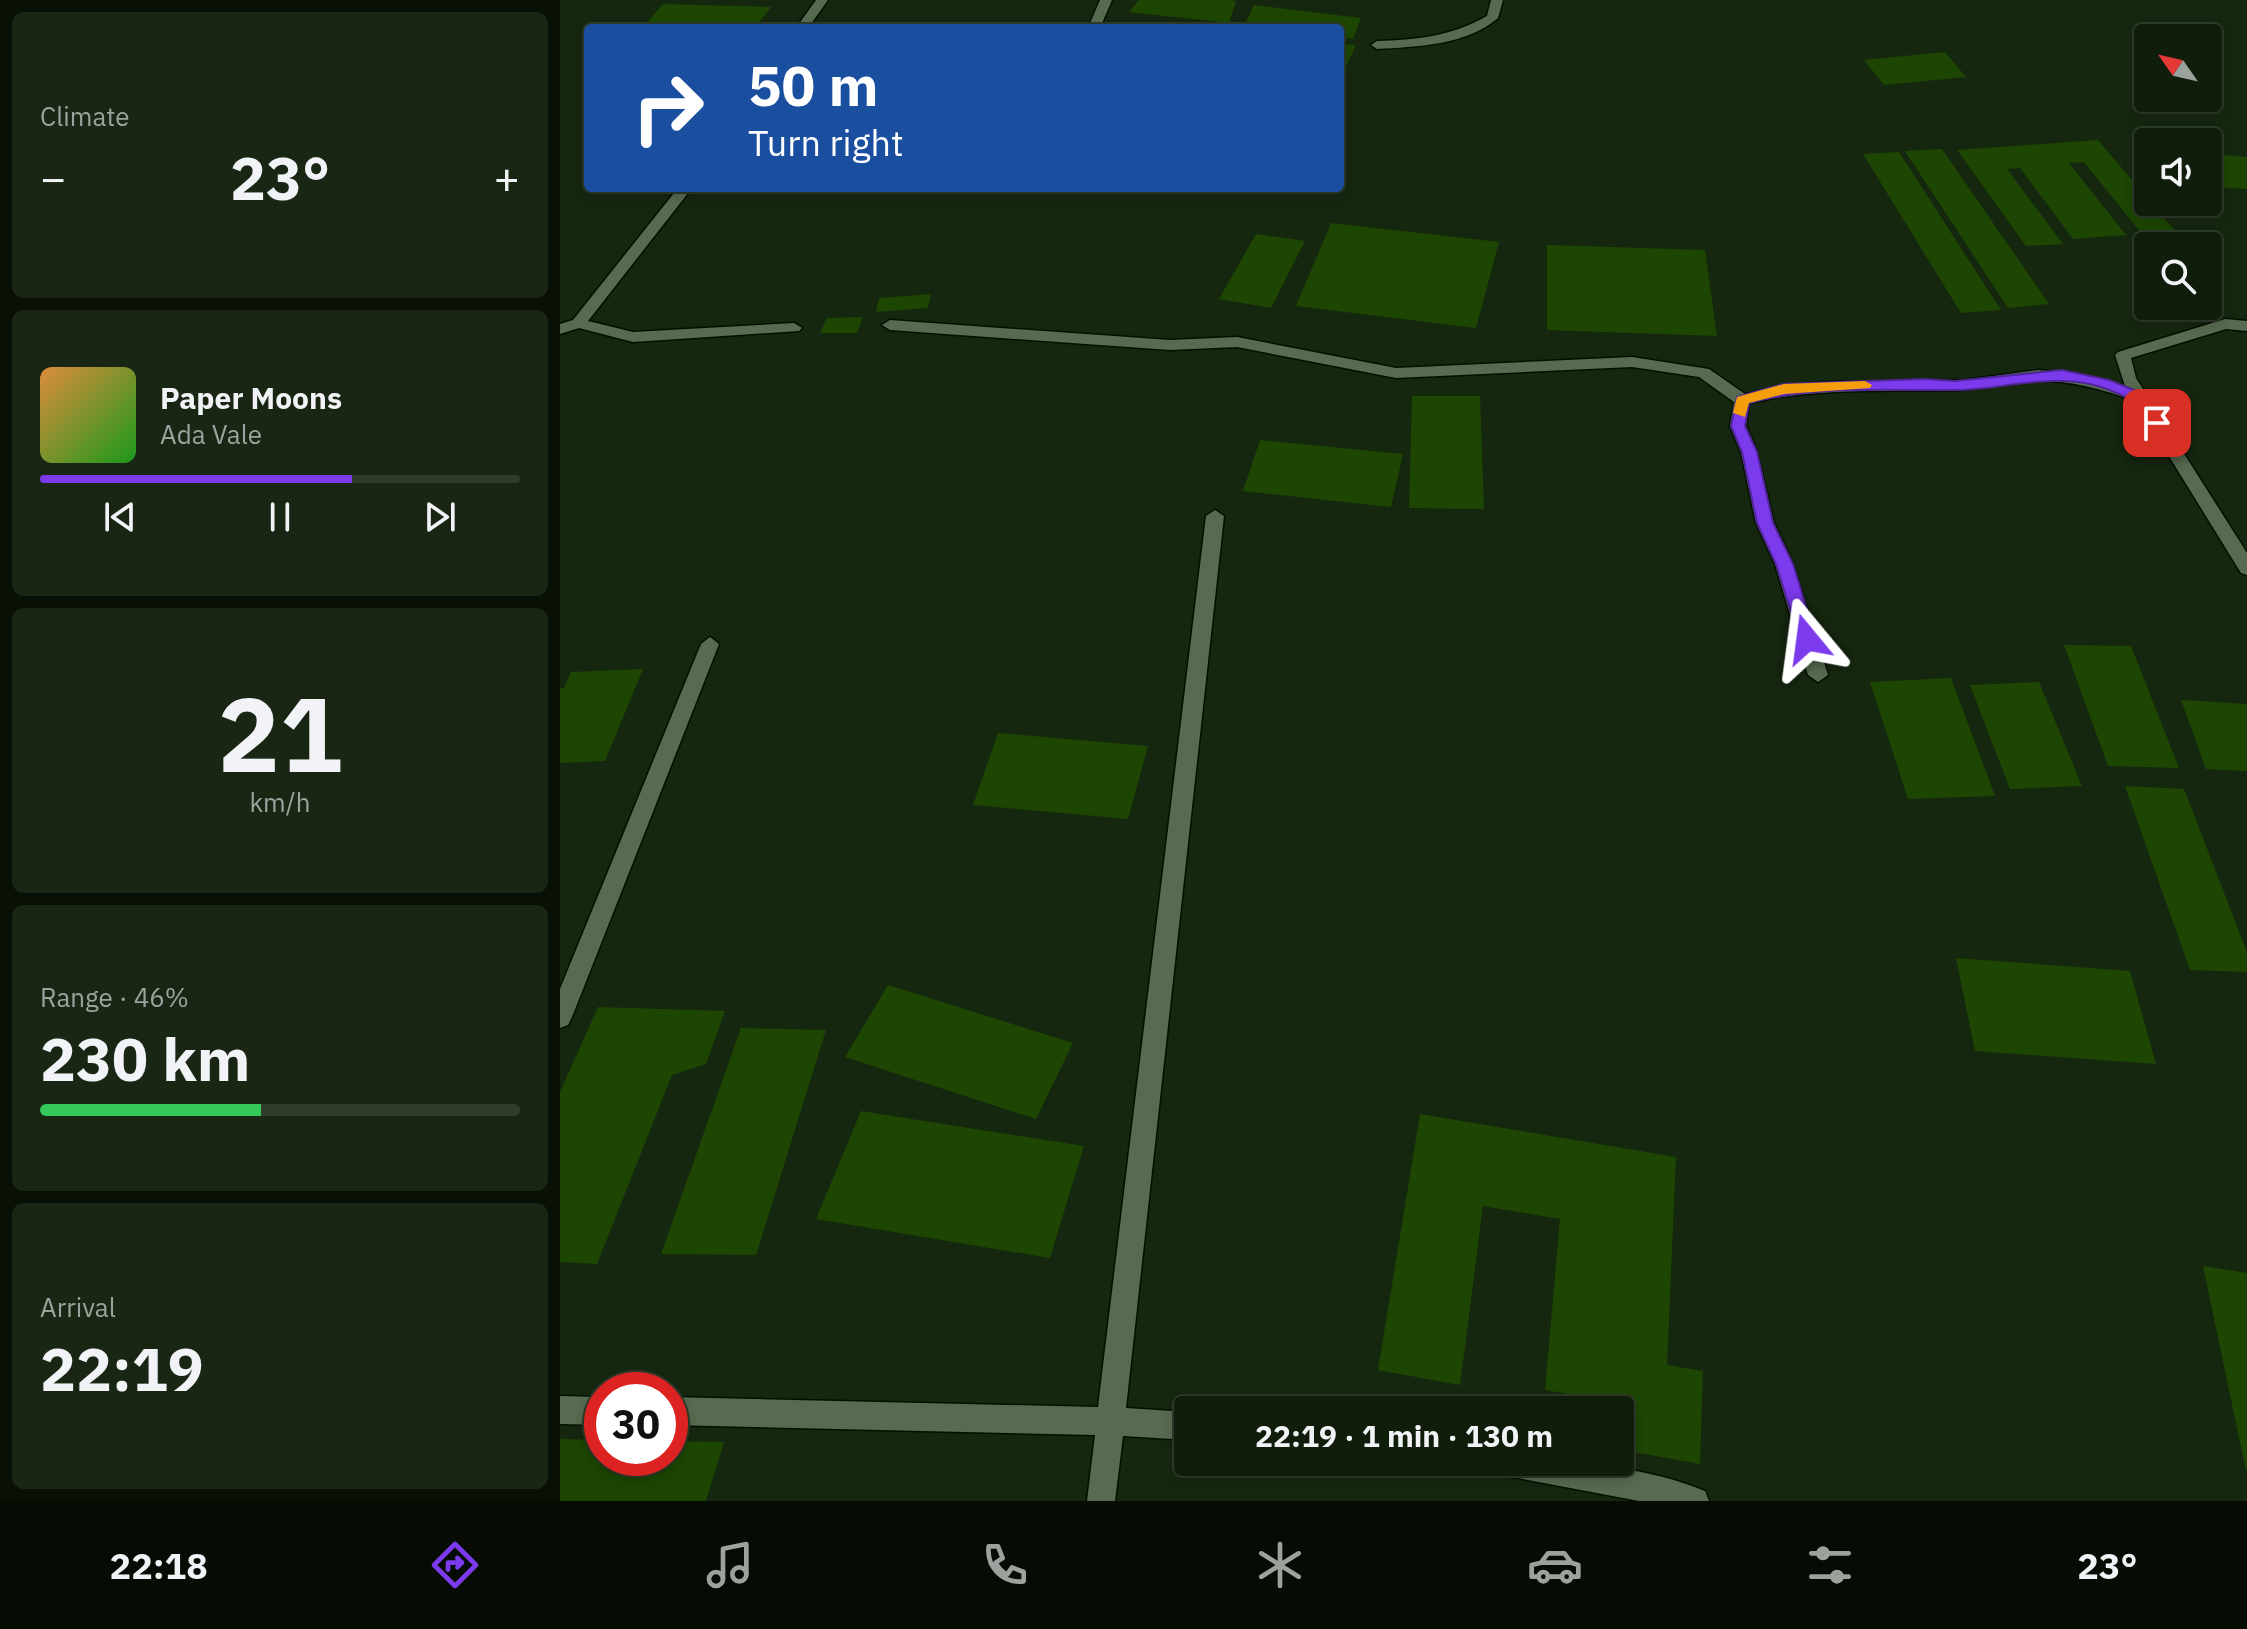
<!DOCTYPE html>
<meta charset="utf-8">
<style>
:root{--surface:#101d0b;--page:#192614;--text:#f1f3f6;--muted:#9ca29d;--line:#303b2c;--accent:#7c3aed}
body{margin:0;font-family:"IBM Plex Sans",sans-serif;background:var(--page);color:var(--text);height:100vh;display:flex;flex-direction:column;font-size:30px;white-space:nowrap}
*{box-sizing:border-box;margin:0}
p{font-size:26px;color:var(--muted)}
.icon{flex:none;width:44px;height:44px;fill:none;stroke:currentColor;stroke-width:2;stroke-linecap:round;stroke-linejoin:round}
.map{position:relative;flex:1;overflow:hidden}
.details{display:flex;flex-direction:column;gap:12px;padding:12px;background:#091006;width:560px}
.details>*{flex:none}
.banner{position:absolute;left:24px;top:24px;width:760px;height:168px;border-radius:8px;box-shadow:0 4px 12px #0003,0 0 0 2px var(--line);background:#1a4fa0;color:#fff;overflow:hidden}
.needle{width:52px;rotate:304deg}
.fabs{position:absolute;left:1574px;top:24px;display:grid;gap:16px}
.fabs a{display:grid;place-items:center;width:88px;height:88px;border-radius:8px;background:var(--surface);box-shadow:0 4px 12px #0003,0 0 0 2px var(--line);font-size:40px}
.speed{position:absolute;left:24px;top:1372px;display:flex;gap:16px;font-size:40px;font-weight:700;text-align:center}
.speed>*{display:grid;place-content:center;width:104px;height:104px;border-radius:50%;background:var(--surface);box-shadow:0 4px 12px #0003,0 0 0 2px var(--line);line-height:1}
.speed .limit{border:12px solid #d22;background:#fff;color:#111}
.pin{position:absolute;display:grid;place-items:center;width:68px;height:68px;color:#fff;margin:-34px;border-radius:16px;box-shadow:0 4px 12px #0006}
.me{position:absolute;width:88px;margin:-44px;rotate:344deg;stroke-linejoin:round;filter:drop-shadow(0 0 6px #0008)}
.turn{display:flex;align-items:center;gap:28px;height:168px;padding:0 32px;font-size:36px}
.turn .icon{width:104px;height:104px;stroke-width:2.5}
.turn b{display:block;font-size:56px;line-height:68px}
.big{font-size:60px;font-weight:700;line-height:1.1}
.details .widget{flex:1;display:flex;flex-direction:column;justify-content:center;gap:12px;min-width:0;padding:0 28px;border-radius:12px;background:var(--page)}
.details .dial{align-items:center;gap:0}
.dial b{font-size:104px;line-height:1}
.song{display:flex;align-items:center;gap:24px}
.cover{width:96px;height:96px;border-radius:12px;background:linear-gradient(135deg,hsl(30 70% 55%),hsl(120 70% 35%))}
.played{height:8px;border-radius:4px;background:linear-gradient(90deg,var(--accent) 65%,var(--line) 65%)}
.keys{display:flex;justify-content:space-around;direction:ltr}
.heat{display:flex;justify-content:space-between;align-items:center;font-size:44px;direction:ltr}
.charge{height:12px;border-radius:6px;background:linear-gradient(90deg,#34c759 46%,var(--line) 0)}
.trip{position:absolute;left:614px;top:1396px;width:460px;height:80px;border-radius:8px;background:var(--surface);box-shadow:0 4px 12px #0003,0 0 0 2px var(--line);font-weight:700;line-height:80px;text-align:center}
.tab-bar{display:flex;height:128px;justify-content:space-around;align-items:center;background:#060c04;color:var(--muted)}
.tab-bar .icon{width:56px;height:56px}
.tab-bar .on{color:var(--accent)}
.tab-bar b{font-size:36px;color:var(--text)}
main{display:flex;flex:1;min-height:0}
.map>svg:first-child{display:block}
.building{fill:#1c4602}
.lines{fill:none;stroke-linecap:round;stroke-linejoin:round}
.minor-casing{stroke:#031000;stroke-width:3}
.minor{fill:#576b50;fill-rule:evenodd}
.route{fill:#7c3aed;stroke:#51269a;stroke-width:2}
.slow{fill:#f59e0b}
</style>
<main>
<section class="details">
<div class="widget"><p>Climate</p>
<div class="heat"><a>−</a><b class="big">23°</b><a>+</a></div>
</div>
<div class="widget">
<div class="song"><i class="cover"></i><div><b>Paper Moons</b><p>Ada Vale</p></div></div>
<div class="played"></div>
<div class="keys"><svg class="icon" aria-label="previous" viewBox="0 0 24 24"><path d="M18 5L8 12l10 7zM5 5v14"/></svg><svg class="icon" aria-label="pause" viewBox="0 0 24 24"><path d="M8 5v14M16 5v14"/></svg><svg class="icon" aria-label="next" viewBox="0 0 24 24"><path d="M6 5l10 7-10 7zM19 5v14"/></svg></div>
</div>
<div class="widget dial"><b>21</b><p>km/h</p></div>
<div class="widget"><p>Range · 46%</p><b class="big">230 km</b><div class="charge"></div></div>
<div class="widget"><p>Arrival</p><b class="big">22:19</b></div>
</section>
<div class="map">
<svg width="1687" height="1501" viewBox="0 0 1687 1501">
<rect width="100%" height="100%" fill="#16270f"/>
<path class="building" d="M 579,0 L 671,0 L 676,1 L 669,23 L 569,12 Z
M 103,4 L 211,7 L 195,28 L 84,26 Z
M 694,5 L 801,18 L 793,39 L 780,38 L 780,28 L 683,28 Z
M 780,44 L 796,45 L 786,67 L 780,67 Z
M 1385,52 L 1406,77 L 1324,85 L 1304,60 Z
M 1538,140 L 1615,231 L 1582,234 L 1524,162 L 1509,163 L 1566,235 L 1513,239 L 1460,168 L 1447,169 L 1503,244 L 1466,246 L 1397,150 Z
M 1382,149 L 1489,304 L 1448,308 L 1345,151 Z
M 1339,152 L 1441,310 L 1401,313 L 1303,154 Z
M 1648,154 L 1687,157 L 1687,189 L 1655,187 L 1648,171 Z
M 771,223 L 939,242 L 916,328 L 736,306 Z
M 696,234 L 745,241 L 711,308 L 659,299 Z
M 987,245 L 1145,250 L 1157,336 L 987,330 Z
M 371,294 L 368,308 L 316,312 L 319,298 Z
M 303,317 L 297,333 L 260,333 L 267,318 Z
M 852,396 L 920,396 L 924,509 L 849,508 Z
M 700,440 L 843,454 L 831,507 L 683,491 Z
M 1504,645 L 1571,646 L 1619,768 L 1548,766 Z
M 83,669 L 45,761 L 0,763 L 0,688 L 4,688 L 11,672 Z
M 1391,678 L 1435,796 L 1348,799 L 1310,682 Z
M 1479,682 L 1522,786 L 1450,789 L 1410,685 Z
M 1621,700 L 1687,704 L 1687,771 L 1646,769 Z
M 438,733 L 588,746 L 568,819 L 413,805 Z
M 1565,786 L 1624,789 L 1687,952 L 1687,972 L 1630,970 Z
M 1396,958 L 1570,971 L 1596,1064 L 1415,1051 Z
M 328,985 L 513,1043 L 476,1119 L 285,1057 Z
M 38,1007 L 165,1011 L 146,1064 L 112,1075 L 37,1264 L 0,1262 L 0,1092 Z
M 181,1028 L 266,1030 L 196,1255 L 101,1254 Z
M 301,1111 L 524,1146 L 490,1258 L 256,1219 Z
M 860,1114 L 1116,1157 L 1107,1365 L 1143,1371 L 1140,1464 L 1068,1451 L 1070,1405 L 985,1390 L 1000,1219 L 923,1206 L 900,1385 L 818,1370 Z
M 1643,1266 L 1687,1273 L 1687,1471 L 1686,1471 Z
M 0,1439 L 42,1440 L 42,1458 L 110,1458 L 110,1441 L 164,1442 L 146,1501 L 0,1501 Z"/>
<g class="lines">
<g class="minor-casing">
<path id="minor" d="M 256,0 L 268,0 L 248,28 L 236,28 Z
M 540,0 L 552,0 L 540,28 L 528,28 Z
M 931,0 L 943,0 L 938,18 C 907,45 856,47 817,49 L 811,45 L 817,41 C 856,40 892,36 927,16 Z
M 118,188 L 132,188 L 28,321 L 73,332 L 234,323 L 242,328 L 239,331 L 73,342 L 19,328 L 0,334 L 0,324 L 13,320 Z
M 1665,319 L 1687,321 L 1687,331 L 1666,329 L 1571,358 L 1576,378 L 1687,553 L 1687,575 L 1681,573 L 1575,401 C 1538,387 1500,378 1460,381 C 1439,383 1420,389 1399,390 C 1328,392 1259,387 1189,403 L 1186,426 L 1197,452 L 1214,523 L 1233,564 L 1268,675 L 1258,682 L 1248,675 L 1215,564 L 1196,523 L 1181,452 L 1170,426 L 1174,402 L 1139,377 L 1072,367 L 836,378 L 677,347 L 610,350 L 330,330 L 322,325 L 330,320 L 610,340 L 677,337 L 836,368 L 1072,357 L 1149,369 L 1185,394 L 1262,382 L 1404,380 L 1478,370 L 1523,375 L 1565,386 L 1555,355 L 1558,352 Z
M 655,510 L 664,516 L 566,1408 L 628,1412 L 628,1440 L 563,1436 L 555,1501 L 527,1501 L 535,1435 L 110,1425 L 110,1397 L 538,1407 L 646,516 Z
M 150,637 L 159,644 L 12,1017 L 8,1025 L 0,1028 L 0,989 L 141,644 Z
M 0,1396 L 42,1397 L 42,1425 L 0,1424 Z
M 933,1462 C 1005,1462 1078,1463 1145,1491 L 1149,1501 L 1079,1501 L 947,1476 L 937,1472 Z"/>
</g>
<use href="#minor" class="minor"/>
</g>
<path class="route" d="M 1502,370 L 1549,380 L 1587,395 L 1604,423 L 1592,426 C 1577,403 1569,396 1541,387 C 1493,372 1445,389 1396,390 C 1327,391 1256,385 1189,403 L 1185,426 L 1197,452 L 1213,523 L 1233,564 L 1256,639 L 1247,646 L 1241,644 L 1216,564 L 1197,523 L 1182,452 L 1171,426 L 1177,397 L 1224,384 L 1364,379 L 1395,381 Z"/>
<path class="slow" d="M 1305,381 L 1312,385 L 1310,388 L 1224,394 L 1189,403 L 1185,417 L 1173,413 L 1177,397 L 1224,384 Z"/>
</svg>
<div class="fabs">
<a><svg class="needle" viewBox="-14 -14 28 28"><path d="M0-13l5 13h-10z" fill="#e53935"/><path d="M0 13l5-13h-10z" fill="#9ca29d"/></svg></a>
<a><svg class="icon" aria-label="sound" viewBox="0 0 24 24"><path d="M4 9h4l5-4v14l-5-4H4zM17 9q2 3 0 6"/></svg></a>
<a><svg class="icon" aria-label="search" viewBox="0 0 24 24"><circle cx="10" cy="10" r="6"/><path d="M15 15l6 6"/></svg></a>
</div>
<div class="speed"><div class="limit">30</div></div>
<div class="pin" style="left:1597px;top:423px;background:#d93025"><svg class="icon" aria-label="arrive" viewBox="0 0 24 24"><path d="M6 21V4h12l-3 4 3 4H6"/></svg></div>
<svg class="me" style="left:1247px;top:639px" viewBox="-20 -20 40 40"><path d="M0-17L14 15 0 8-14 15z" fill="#7c3aed" stroke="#fff" stroke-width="4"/></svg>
<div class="trip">22:19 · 1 min · 130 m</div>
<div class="banner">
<div class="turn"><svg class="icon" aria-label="right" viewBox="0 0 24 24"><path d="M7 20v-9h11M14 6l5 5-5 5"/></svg><div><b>50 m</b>Turn right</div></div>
</div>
</div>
</main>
<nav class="tab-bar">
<b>22:18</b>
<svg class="icon on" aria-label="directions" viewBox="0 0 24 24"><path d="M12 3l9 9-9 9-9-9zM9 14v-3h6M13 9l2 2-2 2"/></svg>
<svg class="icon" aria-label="music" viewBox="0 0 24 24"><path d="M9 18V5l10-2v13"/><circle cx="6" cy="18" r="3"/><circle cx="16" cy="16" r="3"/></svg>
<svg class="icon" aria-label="phone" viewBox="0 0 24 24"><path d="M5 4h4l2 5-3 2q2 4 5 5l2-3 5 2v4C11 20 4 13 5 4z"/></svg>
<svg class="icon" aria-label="climate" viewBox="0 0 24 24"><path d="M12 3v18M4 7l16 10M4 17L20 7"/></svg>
<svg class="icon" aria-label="car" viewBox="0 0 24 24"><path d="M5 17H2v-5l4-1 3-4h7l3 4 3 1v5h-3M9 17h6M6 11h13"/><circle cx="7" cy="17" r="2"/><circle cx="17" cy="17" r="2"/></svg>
<svg class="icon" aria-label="filters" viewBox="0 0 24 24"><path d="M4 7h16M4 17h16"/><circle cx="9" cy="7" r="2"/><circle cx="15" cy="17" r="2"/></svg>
<b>23°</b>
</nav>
